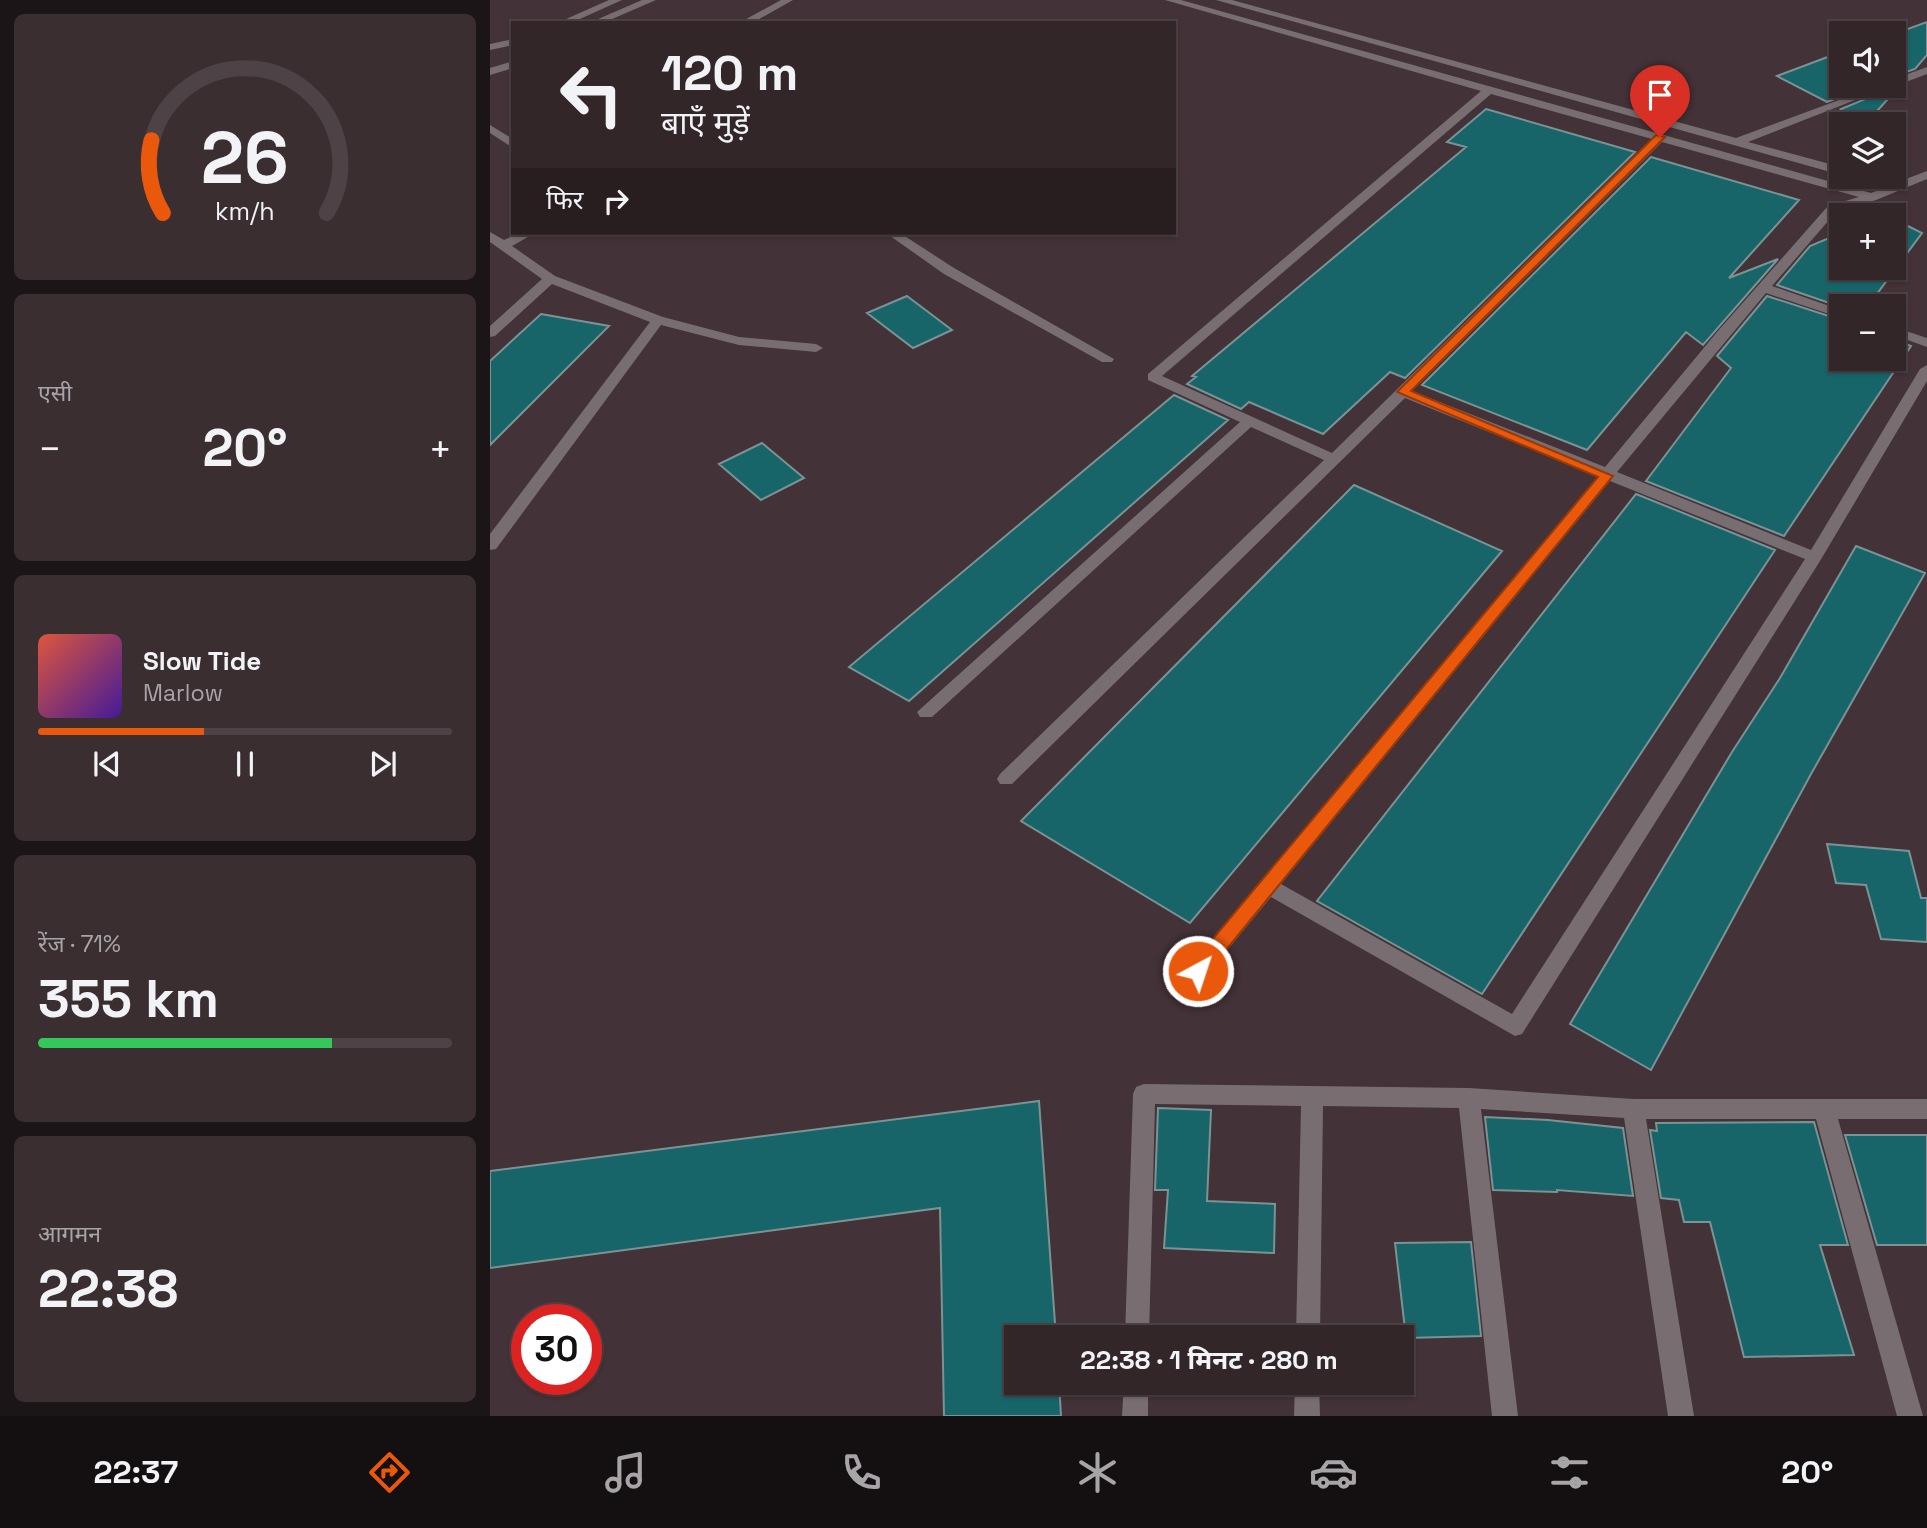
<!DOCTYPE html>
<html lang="hi">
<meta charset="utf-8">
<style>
:root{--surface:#322629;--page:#3a2e31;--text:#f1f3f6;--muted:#a8a5a8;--line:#4d4346;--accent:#ea580c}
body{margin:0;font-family:"Space Grotesk","Noto Sans Devanagari",sans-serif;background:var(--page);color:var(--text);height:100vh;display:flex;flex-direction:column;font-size:26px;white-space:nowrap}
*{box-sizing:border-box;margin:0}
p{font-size:23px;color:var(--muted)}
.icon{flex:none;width:38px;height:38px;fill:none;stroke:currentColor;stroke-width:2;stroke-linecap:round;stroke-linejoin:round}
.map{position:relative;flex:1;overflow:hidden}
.panel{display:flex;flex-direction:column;gap:14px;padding:14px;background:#1c1517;width:490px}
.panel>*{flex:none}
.hud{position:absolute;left:21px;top:21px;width:665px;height:214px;border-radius:0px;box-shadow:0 2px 5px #0004,0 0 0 2px var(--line);background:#322629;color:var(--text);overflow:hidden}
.controls{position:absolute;left:1339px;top:21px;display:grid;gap:14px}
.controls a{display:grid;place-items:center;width:77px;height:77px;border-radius:0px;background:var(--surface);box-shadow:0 2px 5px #0004,0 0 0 2px var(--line);font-size:35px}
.speed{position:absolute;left:21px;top:1304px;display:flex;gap:14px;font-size:35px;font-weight:700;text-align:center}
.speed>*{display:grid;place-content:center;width:91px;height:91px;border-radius:50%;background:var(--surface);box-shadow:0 2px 5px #0004,0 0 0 2px var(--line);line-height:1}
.speed .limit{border:10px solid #d22;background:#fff;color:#111}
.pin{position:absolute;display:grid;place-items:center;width:60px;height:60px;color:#fff;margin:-72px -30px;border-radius:50% 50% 50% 0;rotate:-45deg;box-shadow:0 0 7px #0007}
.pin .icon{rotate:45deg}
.me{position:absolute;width:77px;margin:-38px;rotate:40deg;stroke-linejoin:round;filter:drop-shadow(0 0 5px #0008)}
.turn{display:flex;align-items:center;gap:24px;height:147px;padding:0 35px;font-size:32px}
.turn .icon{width:91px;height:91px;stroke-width:2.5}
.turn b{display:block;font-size:49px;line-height:60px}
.then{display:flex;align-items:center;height:66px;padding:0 35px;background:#0003;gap:14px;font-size:26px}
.big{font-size:52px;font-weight:700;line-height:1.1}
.panel .card{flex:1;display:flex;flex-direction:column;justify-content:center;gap:10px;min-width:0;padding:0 24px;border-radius:10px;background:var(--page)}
.panel .dial{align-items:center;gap:0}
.dial svg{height:182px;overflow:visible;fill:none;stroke:var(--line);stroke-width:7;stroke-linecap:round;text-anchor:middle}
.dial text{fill:var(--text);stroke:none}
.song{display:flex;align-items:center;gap:21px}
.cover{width:84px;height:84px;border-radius:10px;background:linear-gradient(135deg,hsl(10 70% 55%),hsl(260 70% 35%))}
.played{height:7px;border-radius:4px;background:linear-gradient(90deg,var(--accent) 40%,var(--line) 40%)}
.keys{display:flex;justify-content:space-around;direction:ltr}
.heat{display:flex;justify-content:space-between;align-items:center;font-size:38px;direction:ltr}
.charge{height:10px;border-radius:5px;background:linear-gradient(90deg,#34c759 71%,var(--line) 0)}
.trip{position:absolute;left:514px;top:1325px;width:410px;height:70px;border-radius:0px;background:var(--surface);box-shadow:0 2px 5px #0004,0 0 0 2px var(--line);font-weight:700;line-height:70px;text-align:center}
.tabs{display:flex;height:112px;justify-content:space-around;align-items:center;background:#140f10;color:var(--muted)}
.tabs .icon{width:49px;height:49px}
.tabs .current{color:var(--accent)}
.tabs b{font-size:32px;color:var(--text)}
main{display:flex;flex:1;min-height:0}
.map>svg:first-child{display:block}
.building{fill:#176469;stroke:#7b9394;stroke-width:2}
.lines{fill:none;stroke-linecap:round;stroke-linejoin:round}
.lane{fill:#786e71;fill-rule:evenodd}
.street{fill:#786e71;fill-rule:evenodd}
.route{fill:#ea580c;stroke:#983908;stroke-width:2}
</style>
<main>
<section class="panel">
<div class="card dial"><svg viewBox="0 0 100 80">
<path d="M14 69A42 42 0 1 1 86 69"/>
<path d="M14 69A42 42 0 0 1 9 37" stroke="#ea580c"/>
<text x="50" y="56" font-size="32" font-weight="700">26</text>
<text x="50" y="72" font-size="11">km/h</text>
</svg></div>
<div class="card"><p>एसी</p>
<div class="heat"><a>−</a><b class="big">20°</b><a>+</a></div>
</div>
<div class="card">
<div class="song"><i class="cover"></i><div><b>Slow Tide</b><p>Marlow</p></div></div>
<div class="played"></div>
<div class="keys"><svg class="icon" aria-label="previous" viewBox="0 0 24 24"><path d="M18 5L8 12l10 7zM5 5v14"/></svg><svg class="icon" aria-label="pause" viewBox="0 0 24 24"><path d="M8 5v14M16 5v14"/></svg><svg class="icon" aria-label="next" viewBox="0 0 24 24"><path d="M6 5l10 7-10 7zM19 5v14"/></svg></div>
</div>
<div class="card"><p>रेंज · 71%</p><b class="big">355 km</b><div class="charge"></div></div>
<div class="card"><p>आगमन</p><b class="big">22:38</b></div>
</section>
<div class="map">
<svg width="1437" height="1416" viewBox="0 0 1437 1416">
<rect width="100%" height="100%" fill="#433237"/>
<path class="building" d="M 1437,22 L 1437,55 L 1425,69 L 1404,76 L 1404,34 Z
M 1351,52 L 1351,86 L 1380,86 L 1337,102 L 1287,76 Z
M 1402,88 L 1408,88 L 1377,122 L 1351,109 Z
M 996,109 L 1145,152 L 915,378 L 900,372 L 833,434 L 759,402 L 751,409 L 697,384 L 706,377 L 702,376 L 976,147 L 957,142 Z
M 1161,157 L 1309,200 L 1239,278 L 1288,259 L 1213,345 L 1196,332 L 1097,450 L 932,385 Z
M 1404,219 L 1432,233 L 1378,306 L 1351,307 L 1287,285 L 1320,246 L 1351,233 L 1351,268 L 1404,268 Z
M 417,296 L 462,330 L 423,348 L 377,313 Z
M 1277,296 L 1351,320 L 1351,359 L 1404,359 L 1404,340 L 1421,346 L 1294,536 L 1156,481 L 1241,368 L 1227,356 Z
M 51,314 L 119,326 L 0,445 L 0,361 Z
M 684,395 L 738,420 L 419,701 L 359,667 Z
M 272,443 L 314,478 L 271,500 L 229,464 Z
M 864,485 L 1012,551 L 700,923 L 531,821 Z
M 1146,494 L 1285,550 L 992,994 L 827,901 Z
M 1366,546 L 1435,573 L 1321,774 L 1161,1070 L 1080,1024 L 1242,752 L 1290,678 Z
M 1337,844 L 1419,851 L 1431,898 L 1437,898 L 1437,942 L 1391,939 L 1376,885 L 1346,883 Z
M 549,1101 L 566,1337 L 527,1337 L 527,1382 L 569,1382 L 571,1416 L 454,1416 L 450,1208 L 0,1268 L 0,1171 Z
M 668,1108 L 721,1110 L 717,1201 L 785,1204 L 784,1253 L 674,1248 L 678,1190 L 665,1190 Z
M 995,1117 L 1058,1120 L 1133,1128 L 1143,1196 L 1067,1190 L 1067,1192 L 1003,1190 Z
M 1324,1122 L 1358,1245 L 1330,1245 L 1364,1355 L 1254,1357 L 1220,1222 L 1194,1222 L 1189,1200 L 1171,1198 L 1160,1130 L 1167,1131 L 1166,1123 Z
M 1355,1135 L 1437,1135 L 1437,1245 L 1387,1245 Z
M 981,1242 L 991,1336 L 916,1338 L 905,1243 Z"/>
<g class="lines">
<path class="lane" d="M 291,0 L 303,0 L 262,23 L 249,23 Z
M 23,61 L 23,68 L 0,75 L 0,68 Z
M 0,125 L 23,139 L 23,148 L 0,133 Z
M 0,232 L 14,240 L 29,233 L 45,233 L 22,246 L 65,276 L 173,317 L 249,337 L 326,344 L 333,348 L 326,352 L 249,345 L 171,325 L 6,549 L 0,550 L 0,534 L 160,322 L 62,284 L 5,336 L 0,337 L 0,326 L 52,279 L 0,242 Z
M 396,233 L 410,233 L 464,268 L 624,359 L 622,362 L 612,362 L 454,274 Z"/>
<path class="street" d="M 119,0 L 132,0 L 81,23 L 67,23 Z
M 152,0 L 166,0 L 113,23 L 99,23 Z
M 675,0 L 691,0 L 1381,193 L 1397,187 L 1369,179 L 1367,177 L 1386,177 L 1408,182 L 1437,171 L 1437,179 L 1386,200 L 1346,212 L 1282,286 L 1351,310 L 1351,318 L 1276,293 L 1127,472 L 1321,550 L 1430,369 L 1437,365 L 1437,381 L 1330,561 L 1032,1034 L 1025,1036 L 781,897 L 715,977 L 708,980 L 701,977 L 698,971 L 1108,476 L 915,398 L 522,784 L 510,784 L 507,779 L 510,774 L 834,460 L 761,427 L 442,717 L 430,717 L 427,712 L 750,422 L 658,380 L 658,374 L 991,91 ZM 1001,94 L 1162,139 L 842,453 L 672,376 ZM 1172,142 L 1369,197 L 1338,206 L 1227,332 L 1115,467 L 922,391 ZM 1120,481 L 1315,559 L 1022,1014 L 791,884 Z
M 726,0 L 742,0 L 1246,138 L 1387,86 L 1401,86 L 1258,142 L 1351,167 L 1351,175 Z
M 23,39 L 23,45 L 0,50 L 0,44 Z
M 1437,67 L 1437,74 L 1408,85 L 1402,86 L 1404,79 Z
M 1404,327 L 1437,338 L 1437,347 L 1404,335 Z
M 654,1084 L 979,1088 L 1143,1099 L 1437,1099 L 1437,1119 L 1348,1119 L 1433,1416 L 1407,1416 L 1326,1119 L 1156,1119 L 1204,1416 L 1178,1416 L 1134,1118 L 991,1109 L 1028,1416 L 1002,1416 L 969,1108 L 833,1106 L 830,1337 L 806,1337 L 811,1106 L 665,1104 L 659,1337 L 635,1337 L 643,1094 L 646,1087 Z
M 634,1382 L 658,1382 L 658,1416 L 632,1416 Z
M 805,1382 L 829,1382 L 830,1416 L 804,1416 Z"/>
</g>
<path class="route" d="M 1166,135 L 1175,137 L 921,391 L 1123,476 L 714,977 L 708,979 L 701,977 L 698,971 L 701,965 L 1108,477 L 907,392 Z"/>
</svg>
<div class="controls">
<a><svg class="icon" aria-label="sound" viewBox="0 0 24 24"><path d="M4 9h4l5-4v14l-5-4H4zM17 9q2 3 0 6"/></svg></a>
<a><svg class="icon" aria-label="layers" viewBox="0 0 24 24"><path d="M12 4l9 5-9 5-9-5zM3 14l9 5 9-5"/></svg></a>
<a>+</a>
<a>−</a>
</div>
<div class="speed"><div class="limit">30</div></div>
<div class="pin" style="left:1170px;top:137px;background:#d93025"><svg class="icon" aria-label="arrive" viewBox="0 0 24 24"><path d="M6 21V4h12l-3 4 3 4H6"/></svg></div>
<svg class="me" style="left:708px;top:971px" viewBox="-20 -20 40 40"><circle r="17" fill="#ea580c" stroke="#fff" stroke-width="3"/><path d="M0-11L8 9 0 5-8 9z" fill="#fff"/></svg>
<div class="trip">22:38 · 1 मिनट · 280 m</div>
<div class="hud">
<div class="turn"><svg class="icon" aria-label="left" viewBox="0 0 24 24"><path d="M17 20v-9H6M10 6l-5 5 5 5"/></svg><div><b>120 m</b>बाएँ मुड़ें</div></div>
<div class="then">फिर<svg class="icon" aria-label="right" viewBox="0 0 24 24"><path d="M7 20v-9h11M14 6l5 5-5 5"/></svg></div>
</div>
</div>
</main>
<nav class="tabs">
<b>22:37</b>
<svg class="icon current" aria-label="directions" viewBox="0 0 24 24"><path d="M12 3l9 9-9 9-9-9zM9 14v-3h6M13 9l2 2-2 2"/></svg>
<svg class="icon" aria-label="music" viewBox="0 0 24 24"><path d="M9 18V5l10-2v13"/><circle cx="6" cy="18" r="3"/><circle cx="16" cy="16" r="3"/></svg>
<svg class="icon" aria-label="phone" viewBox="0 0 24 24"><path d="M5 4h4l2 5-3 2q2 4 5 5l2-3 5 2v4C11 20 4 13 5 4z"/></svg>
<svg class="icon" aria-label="climate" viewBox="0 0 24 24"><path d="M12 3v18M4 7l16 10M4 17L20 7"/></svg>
<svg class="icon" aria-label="car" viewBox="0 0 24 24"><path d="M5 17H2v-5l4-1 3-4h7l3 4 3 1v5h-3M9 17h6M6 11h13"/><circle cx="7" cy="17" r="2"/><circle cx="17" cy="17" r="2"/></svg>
<svg class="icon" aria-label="filters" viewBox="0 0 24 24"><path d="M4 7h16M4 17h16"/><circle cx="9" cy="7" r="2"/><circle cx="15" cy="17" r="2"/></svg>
<b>20°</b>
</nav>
